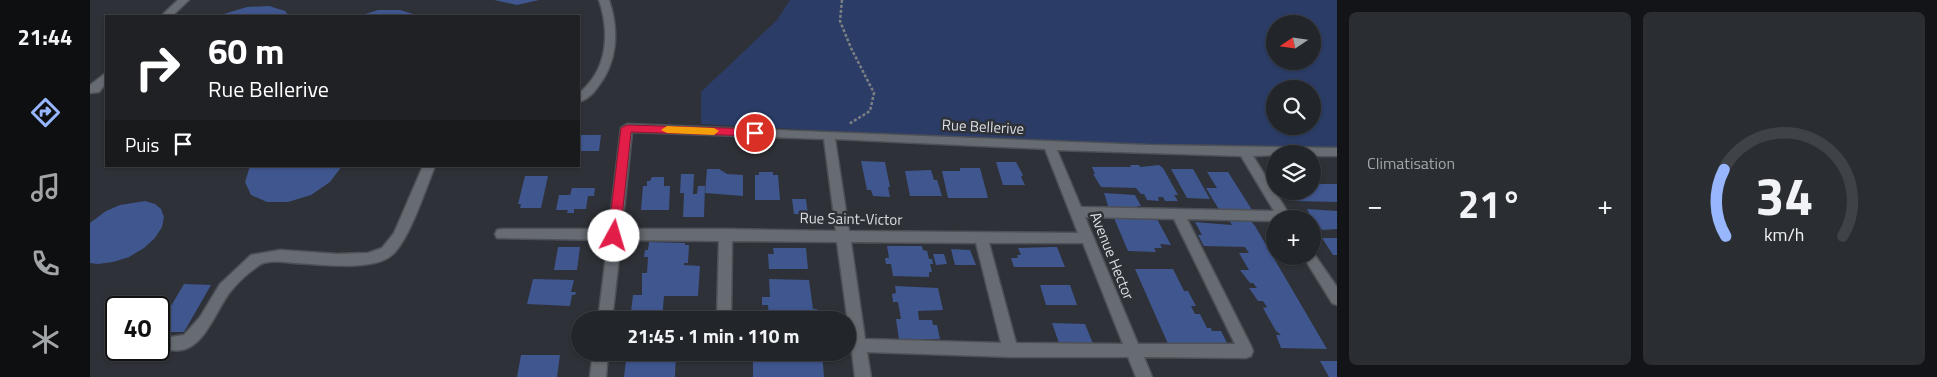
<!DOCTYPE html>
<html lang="fr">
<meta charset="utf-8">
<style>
:root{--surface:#222529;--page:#2a2d31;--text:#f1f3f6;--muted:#a2a5a8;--line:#3f4246;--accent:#97b6fd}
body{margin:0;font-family:"Titillium Web",sans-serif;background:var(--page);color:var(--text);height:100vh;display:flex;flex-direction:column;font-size:19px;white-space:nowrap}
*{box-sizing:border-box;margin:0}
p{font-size:16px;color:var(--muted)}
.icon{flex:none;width:28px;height:28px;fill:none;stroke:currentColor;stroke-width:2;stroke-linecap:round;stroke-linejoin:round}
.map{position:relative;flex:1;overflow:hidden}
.sheet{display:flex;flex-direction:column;gap:12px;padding:12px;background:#131417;width:600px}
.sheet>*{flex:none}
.top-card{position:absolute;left:15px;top:15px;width:475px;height:152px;border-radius:0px;box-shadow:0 1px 4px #0004,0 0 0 1px var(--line);background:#202124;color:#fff;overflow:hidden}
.needle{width:32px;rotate:257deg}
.buttons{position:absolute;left:1176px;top:15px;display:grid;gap:10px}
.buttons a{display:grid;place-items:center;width:55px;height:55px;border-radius:50%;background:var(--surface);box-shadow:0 1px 4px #0004,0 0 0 1px var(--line);font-size:25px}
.speed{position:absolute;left:15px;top:296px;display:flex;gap:10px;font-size:25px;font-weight:700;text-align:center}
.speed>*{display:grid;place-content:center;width:65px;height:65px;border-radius:50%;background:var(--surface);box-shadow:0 1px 4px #0004,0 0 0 1px var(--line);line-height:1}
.speed .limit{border:2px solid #111;border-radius:8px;background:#fff;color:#111}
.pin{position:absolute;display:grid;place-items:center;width:42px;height:42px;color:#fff;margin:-21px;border:2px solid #fff;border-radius:50%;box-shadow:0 1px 5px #0007}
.me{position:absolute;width:55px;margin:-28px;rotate:6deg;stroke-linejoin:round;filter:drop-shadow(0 0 4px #0008)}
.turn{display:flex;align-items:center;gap:18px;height:105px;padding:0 20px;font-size:22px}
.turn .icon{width:65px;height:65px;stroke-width:2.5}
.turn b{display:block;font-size:35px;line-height:42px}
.then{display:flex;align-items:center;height:48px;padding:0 20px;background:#0003;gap:10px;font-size:19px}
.big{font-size:38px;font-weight:700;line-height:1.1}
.sheet .card{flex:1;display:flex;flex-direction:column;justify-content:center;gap:8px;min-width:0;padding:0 18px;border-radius:8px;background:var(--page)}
.sheet .dial{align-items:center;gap:0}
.dial svg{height:130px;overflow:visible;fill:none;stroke:var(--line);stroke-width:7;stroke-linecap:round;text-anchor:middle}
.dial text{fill:var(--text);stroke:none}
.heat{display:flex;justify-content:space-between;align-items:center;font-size:28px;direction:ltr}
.sheet .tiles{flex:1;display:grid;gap:12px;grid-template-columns:repeat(2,1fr)}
.trip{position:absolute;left:481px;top:311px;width:285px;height:50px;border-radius:25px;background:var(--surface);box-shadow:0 1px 4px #0004,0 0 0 1px var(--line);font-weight:700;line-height:50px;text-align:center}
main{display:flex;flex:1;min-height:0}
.menu{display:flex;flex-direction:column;width:90px;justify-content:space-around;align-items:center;background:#0e0f10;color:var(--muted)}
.menu .icon{width:35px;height:35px}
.menu .on{color:var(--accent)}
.menu b{font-size:22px;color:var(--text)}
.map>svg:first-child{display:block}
.green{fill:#2b3d66;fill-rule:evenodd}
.building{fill:#3f568e}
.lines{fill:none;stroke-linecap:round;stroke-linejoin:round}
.minor-casing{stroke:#4d5056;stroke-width:3}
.path{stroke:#7c7f84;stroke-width:2.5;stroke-dasharray:3 2;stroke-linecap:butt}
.minor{fill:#676b72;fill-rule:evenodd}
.route{fill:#e11d48;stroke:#92132f}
.slow{fill:#f59e0b}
.labels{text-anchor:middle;stroke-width:5;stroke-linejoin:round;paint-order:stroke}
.street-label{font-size:15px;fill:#dbdee2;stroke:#2e3137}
</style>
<main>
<nav class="menu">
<b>21:44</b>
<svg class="icon on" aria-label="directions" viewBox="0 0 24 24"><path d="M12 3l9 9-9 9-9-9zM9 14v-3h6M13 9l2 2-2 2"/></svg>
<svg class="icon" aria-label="music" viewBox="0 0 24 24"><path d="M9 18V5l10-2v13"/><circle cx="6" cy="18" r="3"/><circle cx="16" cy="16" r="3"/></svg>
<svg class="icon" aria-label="phone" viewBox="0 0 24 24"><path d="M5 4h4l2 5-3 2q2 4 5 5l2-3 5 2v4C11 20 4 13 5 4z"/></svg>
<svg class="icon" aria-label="climate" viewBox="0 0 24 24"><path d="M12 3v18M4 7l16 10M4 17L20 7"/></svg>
</nav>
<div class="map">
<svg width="1247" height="377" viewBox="0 0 1247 377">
<rect width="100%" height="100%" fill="#2e3137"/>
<path class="green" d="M 700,0 L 1247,0 L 1247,149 L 957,143 L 611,124 L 611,92 L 687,20 ZM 1185,24 L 1222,24 L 1222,61 L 1185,61 ZM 1185,89 L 1222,89 L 1222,126 L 1185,126 Z"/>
<path class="building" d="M 404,0 L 449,0 L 427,5 Z
M 179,6 L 195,11 L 199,16 L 127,16 L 157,7 Z
M 288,10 L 310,10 L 330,16 L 269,16 Z
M 489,135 L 511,135 L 509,151 L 489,151 Z
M 771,161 L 795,162 L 800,187 L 798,187 L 800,197 L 783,196 L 781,190 L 777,190 Z
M 906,162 L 926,162 L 933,175 L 931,177 L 935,185 L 913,185 Z
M 1040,165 L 1049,165 L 1050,167 L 1069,165 L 1073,168 L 1088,195 L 1084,195 L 1088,201 L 1075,201 L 1073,197 L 1068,197 L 1069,201 L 1057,200 L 1054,194 L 1051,194 L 1046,188 L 1011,187 L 1003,174 L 1005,174 L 1002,167 L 1041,167 Z
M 160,166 L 252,166 L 240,182 L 221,195 L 198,202 L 177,202 L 161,195 L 155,182 Z
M 870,168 L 890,168 L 898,198 L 858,198 L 852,171 L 870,171 Z
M 617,169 L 629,169 L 637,174 L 653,175 L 653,196 L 615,193 Z
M 1081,169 L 1103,169 L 1120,199 L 1097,198 Z
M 841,170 L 844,180 L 847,180 L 852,196 L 820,196 L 815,171 Z
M 669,172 L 683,172 L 683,175 L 688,175 L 690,200 L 665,200 L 665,175 L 669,175 Z
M 1117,172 L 1138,172 L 1164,213 L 1131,213 L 1116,188 L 1127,188 Z
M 591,174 L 604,174 L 603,194 L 607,194 L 608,186 L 615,186 L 614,217 L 593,217 L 594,193 L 590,193 Z
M 435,176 L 458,176 L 451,208 L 430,208 L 431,204 L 428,204 Z
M 562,177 L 574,177 L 574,186 L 580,186 L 579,210 L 551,210 L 553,186 L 557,186 L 557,181 L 560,181 Z
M 1222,184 L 1247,184 L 1247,202 L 1205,201 L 1198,191 L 1222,191 Z
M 482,188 L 505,188 L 504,196 L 498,196 L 496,209 L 484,209 L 484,213 L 477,213 L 478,210 L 466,210 L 469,195 L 480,195 Z
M 1014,193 L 1045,195 L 1051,206 L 1047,206 L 1049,210 L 1019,209 Z
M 702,199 L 716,199 L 718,215 L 704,214 Z
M 55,201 L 65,204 L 71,209 L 74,217 L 72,227 L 65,238 L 54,248 L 39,257 L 23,262 L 8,264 L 0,263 L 0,223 L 16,211 L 30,205 Z
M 1217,209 L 1247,211 L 1247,229 L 1232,230 L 1227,224 L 1224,224 Z
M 1024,218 L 1067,219 L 1081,245 L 1070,244 L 1072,248 L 1064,248 L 1066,252 L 1038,251 Z
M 1139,220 L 1160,220 L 1165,226 L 1237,349 L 1191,348 L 1186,335 L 1191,335 L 1186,331 L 1173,308 L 1177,307 L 1173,301 L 1168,301 L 1159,288 L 1167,288 L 1163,283 L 1160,283 L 1150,270 L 1159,270 L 1149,253 L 1159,253 L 1155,247 L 1114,246 L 1108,235 L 1112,235 L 1105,222 L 1142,225 Z
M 1232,238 L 1247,238 L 1247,255 L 1243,255 Z
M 559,242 L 595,243 L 595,245 L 599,245 L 598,263 L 594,263 L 594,265 L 610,266 L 608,296 L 574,296 L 572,320 L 540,320 L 543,295 L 552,295 L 552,273 L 557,273 L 558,257 L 554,257 L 555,250 L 558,250 Z
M 797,246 L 832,246 L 833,250 L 837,251 L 839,259 L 842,259 L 843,264 L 840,264 L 842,272 L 839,272 L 839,277 L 803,276 L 801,264 L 796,264 L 795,258 L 799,258 Z
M 468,247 L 490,247 L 487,270 L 464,270 Z
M 962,247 L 967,247 L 975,267 L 924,267 L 921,258 L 928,258 L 927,255 L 931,255 L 928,248 Z
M 683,248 L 716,248 L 718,269 L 679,269 L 678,254 L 684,254 Z
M 861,249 L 880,250 L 886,265 L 865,265 Z
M 843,254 L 854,254 L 857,264 L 846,265 Z
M 1045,269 L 1083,269 L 1094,291 L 1098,291 L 1106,306 L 1101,306 L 1105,314 L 1110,314 L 1117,328 L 1121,328 L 1122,331 L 1131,331 L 1139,347 L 1079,346 Z
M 443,279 L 484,280 L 481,292 L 486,292 L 485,295 L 482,295 L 480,306 L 437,304 Z
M 679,279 L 719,280 L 723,309 L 727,309 L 728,320 L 679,320 L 678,305 L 672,305 L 672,297 L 680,297 Z
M 94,284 L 121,285 L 94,332 L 69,332 L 69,326 Z
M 950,285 L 980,285 L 987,305 L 956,305 Z
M 805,286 L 848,288 L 853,310 L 828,311 L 829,320 L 842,320 L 843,325 L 847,325 L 850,339 L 809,340 L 806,319 L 811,319 L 808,302 L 803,302 L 802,294 L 806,293 Z
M 962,323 L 995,324 L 1004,346 L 970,346 Z
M 537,352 L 586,352 L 585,377 L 534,377 Z
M 663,352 L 732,352 L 734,377 L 663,377 Z
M 431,355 L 470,355 L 467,377 L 427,377 Z
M 1230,361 L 1247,361 L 1247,377 L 1239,377 Z"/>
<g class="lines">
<g class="minor-casing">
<path id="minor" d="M 88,0 L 99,0 L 82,16 L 71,16 Z
M 509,0 L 519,0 C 529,30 528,62 507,88 C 503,94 496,100 489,102 L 489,93 C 518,70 520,32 509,0 Z
M 16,73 L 16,83 L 9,92 L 0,93 L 0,85 Z
M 537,124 L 1057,145 L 1247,148 L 1247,156 L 1222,156 L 1222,154 L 1163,156 L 1202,219 L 1185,219 L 1185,221 L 1097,219 L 1161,346 L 1163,351 L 1161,356 L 1156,358 L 1054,357 L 1062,377 L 1046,377 L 1038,357 L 920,357 L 777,352 L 781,377 L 765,377 L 762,352 L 758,352 L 758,338 L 760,338 L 747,242 L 642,241 L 641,320 L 627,320 L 629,241 L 531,240 L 522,320 L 508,320 L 518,240 L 407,238 L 405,234 L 407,230 L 412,229 L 519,229 L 531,128 ZM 542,132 L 734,139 L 746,231 L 636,229 L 532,229 ZM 745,139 L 955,149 L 988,233 L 759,231 ZM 967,150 L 1151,156 L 1184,211 L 991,207 ZM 995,217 L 1084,219 L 1145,344 L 1048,344 ZM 761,242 L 886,243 L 911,343 L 775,339 ZM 899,243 L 993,243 L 1033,344 L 926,343 Z
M 333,166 L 345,166 C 336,188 319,241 302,255 C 283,272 229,264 205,263 C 195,262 176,259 168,266 C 158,273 147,283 140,292 C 123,314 111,362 74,348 L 72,343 L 74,338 L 94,335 L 110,317 L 130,284 L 161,255 L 190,250 L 247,254 L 278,253 L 292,248 L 304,233 Z
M 1222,251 L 1247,287 L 1247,305 L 1242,303 L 1213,256 L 1222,256 Z
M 503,352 L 518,352 L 516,377 L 500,377 Z"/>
</g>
<path class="path" d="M 752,0 L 750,21 L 761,48 L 784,93 L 780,111 L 759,124"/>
<use href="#minor" class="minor"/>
</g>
<path class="route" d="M 537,125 L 665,129 L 670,133 L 665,136 L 541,132 L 530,236 L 528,239 L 520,239 L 518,236 L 531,128 Z"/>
<path class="slow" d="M 577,126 L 624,128 L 629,131 L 624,135 L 577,133 L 571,130 Z"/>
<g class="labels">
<g class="street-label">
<text transform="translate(893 127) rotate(3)" y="5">Rue Bellerive</text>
<text transform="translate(761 219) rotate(1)" y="5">Rue Saint-Victor</text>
<text transform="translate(1022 256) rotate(68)" y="5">Avenue Hector</text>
</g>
</g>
</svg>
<div class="buttons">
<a><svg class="needle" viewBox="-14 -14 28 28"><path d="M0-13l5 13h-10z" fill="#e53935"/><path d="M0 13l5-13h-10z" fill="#a2a5a8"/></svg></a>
<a><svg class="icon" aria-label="search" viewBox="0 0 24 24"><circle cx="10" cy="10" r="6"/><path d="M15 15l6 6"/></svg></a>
<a><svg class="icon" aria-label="layers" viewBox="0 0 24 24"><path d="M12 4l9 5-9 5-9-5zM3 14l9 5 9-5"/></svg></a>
<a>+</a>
</div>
<div class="speed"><div class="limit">40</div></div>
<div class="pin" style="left:665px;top:133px;background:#d93025"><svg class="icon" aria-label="arrive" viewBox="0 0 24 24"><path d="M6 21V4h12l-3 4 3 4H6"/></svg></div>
<svg class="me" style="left:524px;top:236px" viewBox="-20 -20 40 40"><circle r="19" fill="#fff"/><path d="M0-13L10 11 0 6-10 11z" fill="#e11d48"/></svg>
<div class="trip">21:45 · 1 min · 110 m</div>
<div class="top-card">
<div class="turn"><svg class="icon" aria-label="right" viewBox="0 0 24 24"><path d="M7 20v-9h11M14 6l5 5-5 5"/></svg><div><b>60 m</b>Rue Bellerive</div></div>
<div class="then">Puis<svg class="icon" aria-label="arrive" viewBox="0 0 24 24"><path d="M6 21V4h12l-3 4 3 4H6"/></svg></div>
</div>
</div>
<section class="sheet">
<div class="tiles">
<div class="card"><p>Climatisation</p>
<div class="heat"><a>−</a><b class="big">21°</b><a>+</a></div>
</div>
<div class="card dial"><svg viewBox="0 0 100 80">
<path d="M14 69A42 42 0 1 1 86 69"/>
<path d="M14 69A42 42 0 0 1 13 28" stroke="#97b6fd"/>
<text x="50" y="56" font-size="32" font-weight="700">34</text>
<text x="50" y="72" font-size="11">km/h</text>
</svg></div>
</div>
</section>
</main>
